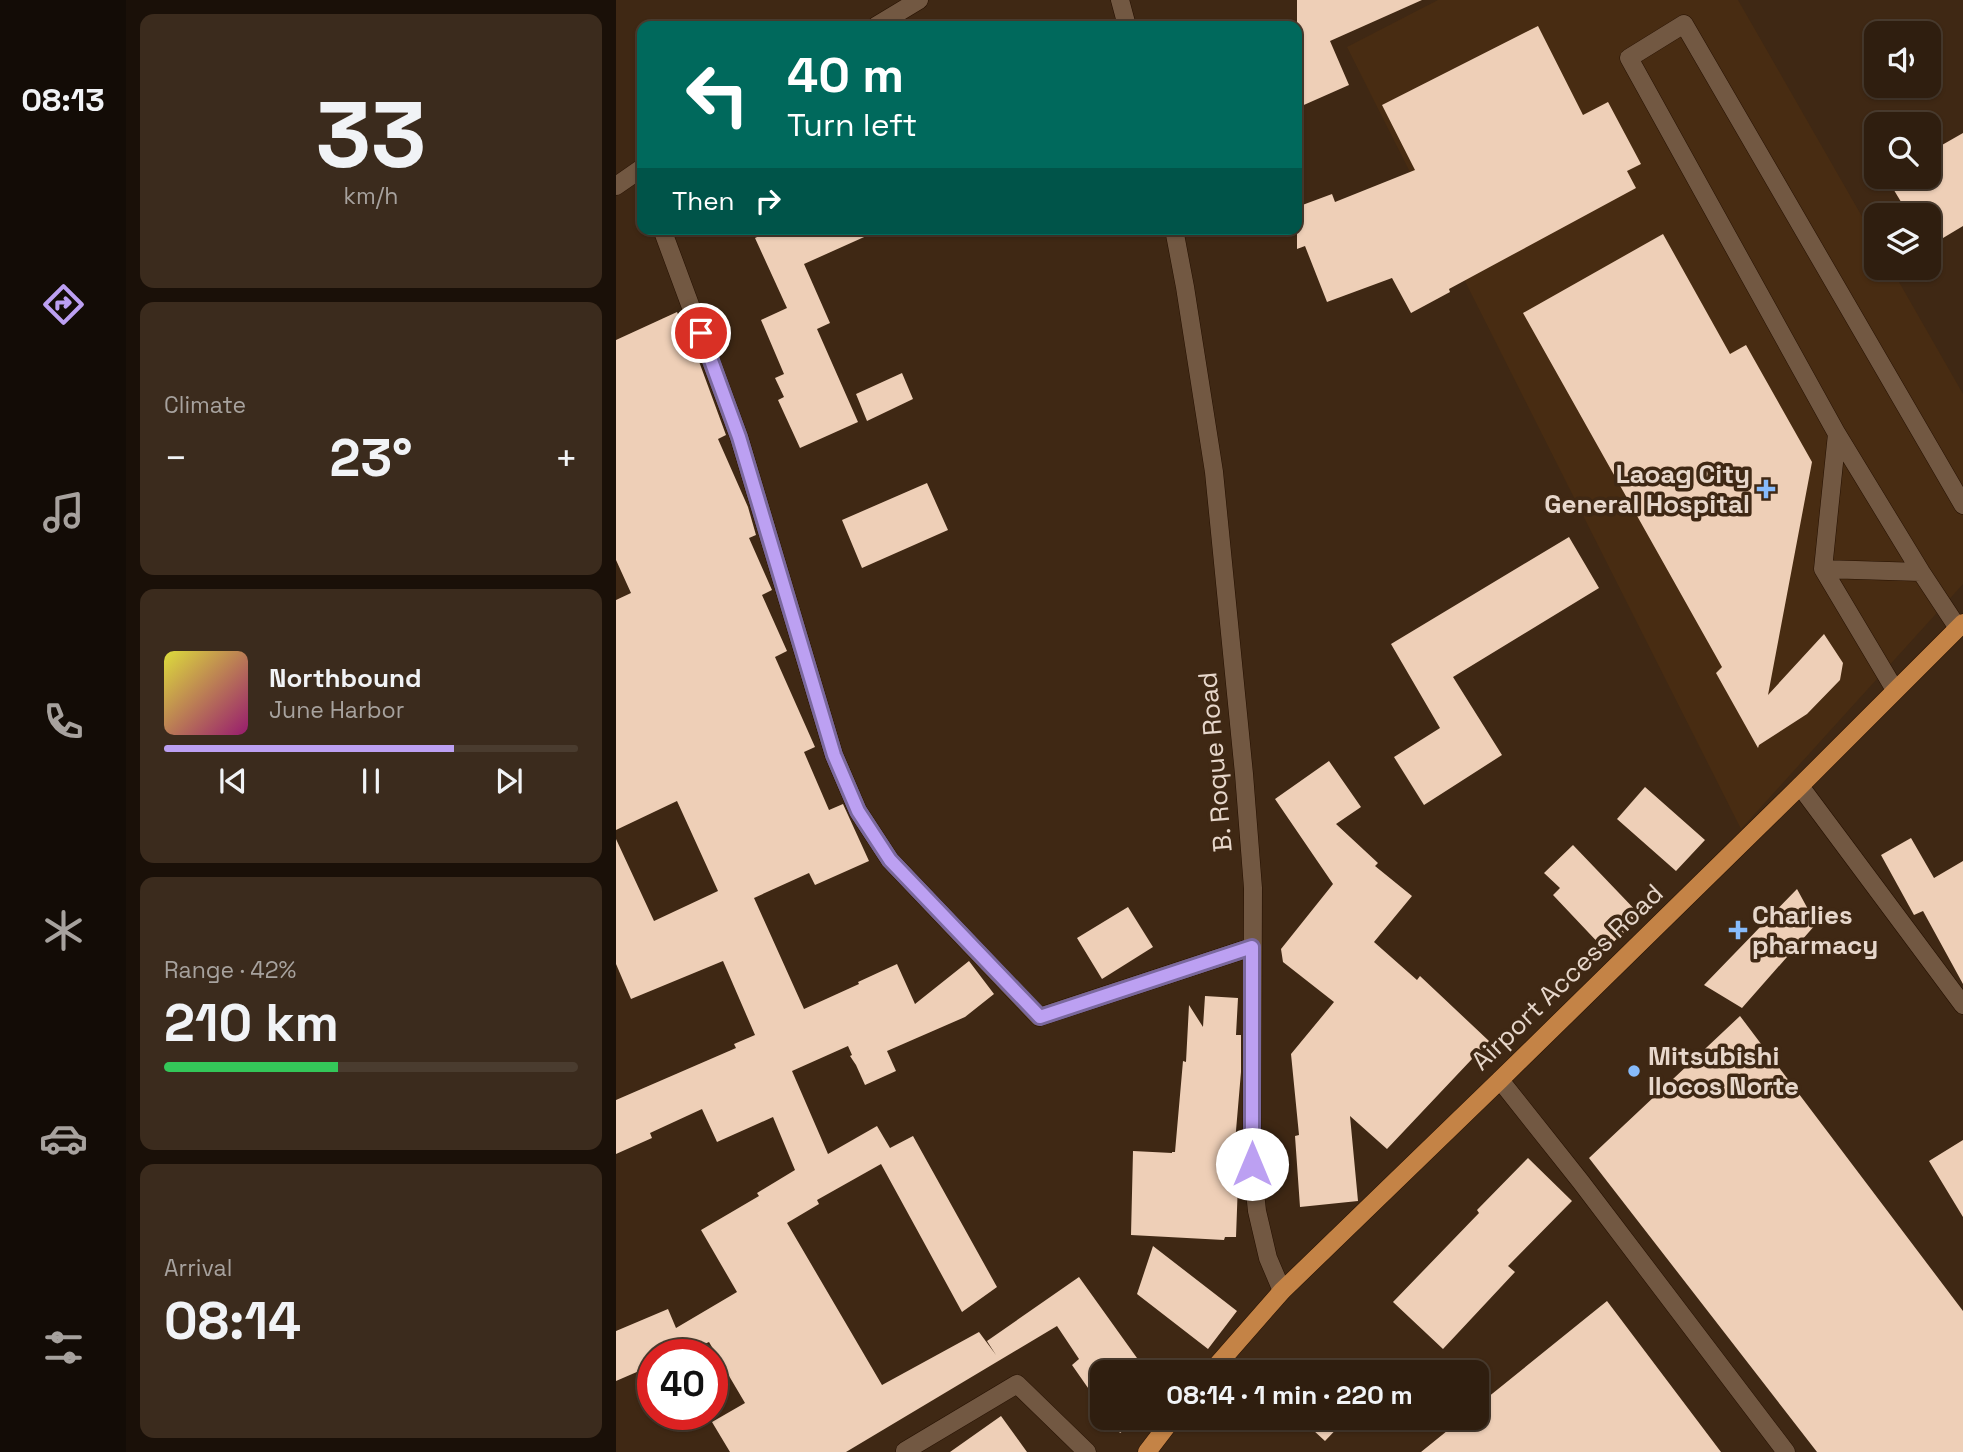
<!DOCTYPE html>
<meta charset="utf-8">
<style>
:root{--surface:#2f1e0f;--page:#3b2b1d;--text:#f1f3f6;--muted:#a7a29e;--line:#4a3c2f;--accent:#bca0f2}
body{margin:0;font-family:"Space Grotesk",sans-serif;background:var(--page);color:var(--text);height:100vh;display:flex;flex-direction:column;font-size:26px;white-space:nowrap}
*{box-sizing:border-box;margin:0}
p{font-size:23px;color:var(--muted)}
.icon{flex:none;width:38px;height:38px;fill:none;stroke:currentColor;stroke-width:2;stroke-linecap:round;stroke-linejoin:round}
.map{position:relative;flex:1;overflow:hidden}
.sheet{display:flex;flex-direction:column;gap:14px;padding:14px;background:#1a1008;width:490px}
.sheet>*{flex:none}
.guide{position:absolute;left:21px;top:21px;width:665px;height:214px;border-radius:14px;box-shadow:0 2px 5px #0004,0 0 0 2px var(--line);background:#00695c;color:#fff;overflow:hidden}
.fabs{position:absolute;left:1248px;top:21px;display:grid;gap:14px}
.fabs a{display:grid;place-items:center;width:77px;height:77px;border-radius:14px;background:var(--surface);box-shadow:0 2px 5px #0004,0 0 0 2px var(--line);font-size:35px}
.speed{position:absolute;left:21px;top:1339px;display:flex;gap:14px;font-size:35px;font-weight:700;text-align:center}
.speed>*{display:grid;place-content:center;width:91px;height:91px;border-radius:50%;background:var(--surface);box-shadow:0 2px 5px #0004,0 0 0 2px var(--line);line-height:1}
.speed .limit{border:10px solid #d22;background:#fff;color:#111}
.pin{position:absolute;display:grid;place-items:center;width:60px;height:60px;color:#fff;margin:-30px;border:4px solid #fff;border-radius:50%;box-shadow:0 2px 7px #0007}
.me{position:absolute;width:77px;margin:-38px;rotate:0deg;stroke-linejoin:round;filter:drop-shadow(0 0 5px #0008)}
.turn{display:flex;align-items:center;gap:24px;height:147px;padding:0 35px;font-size:32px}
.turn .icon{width:91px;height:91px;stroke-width:2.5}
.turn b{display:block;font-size:49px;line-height:60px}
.then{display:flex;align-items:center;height:66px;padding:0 35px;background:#0003;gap:14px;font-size:26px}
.big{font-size:52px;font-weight:700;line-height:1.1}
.sheet .widget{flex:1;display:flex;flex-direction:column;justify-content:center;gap:10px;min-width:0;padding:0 24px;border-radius:14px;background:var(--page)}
.sheet .dial{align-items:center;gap:0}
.dial b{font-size:91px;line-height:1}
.song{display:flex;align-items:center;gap:21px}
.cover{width:84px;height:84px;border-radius:10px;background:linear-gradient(135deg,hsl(60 70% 55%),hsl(320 70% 35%))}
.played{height:7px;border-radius:4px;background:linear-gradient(90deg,var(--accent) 70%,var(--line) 70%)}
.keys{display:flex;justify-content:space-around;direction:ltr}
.heat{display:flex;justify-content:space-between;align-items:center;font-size:38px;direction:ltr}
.charge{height:10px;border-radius:5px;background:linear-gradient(90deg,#34c759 42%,var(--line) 0)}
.trip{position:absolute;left:474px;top:1360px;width:399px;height:70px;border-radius:14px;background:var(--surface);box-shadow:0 2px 5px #0004,0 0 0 2px var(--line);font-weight:700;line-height:70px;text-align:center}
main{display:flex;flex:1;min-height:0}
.menu{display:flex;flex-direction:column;width:126px;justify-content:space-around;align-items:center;background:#130c06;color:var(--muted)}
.menu .icon{width:49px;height:49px}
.menu .on{color:var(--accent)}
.menu b{font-size:32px;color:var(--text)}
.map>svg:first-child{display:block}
.built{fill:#482c12}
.building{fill:#eecfb7}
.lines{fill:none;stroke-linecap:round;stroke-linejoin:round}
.minor-casing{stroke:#251000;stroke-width:19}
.major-casing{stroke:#251000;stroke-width:19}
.minor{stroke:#725842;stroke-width:18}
.major{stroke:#c48346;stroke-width:18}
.route-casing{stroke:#7a689d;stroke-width:18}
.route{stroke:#bca0f2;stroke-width:12}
.poi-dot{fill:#87bbfb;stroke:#3f2814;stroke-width:2.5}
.labels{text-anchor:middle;stroke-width:7;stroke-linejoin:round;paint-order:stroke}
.poi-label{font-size:26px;font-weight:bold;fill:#e7d7cb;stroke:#3f2814;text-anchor:start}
.street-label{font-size:26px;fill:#e7d7cb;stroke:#3f2814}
</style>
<main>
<nav class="menu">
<b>08:13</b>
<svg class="icon on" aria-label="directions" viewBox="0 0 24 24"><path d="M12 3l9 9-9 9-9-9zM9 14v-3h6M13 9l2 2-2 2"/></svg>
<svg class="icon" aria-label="music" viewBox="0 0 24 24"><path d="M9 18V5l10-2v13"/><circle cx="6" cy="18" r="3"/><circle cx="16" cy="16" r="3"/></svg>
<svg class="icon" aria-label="phone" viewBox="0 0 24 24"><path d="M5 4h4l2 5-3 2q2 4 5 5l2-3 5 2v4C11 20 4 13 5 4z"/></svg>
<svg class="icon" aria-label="climate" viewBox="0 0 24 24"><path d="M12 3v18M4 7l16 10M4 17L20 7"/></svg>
<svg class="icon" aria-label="car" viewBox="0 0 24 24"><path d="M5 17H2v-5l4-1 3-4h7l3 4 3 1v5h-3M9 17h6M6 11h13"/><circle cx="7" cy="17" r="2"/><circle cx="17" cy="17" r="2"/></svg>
<svg class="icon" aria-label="filters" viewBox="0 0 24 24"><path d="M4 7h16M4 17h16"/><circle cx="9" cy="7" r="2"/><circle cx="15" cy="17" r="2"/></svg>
</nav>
<section class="sheet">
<div class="widget dial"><b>33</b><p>km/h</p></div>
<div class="widget"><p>Climate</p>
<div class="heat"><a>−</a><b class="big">23°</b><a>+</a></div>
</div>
<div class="widget">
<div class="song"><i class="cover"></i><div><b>Northbound</b><p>June Harbor</p></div></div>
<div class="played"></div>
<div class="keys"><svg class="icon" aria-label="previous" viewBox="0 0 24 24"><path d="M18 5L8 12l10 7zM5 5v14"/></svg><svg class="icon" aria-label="pause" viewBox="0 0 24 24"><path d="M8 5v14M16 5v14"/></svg><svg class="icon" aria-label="next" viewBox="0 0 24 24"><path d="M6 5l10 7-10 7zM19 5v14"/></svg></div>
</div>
<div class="widget"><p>Range · 42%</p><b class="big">210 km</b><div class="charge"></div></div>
<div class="widget"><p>Arrival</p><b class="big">08:14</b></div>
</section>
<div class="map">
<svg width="1347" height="1452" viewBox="0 0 1347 1452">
<rect width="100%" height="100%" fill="#3f2814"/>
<path class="built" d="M 822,0 L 1122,0 L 1260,241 L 1260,268 L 1275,268 L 1347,394 L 1347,584 L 1125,829 L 731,47 Z"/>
<path class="building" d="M 681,0 L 806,0 L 714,41 L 733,85 L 681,108 Z
M 922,26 L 967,115 L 992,102 L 1025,164 L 1011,171 L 1020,188 L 833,289 L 834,292 L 795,313 L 776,278 L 711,302 L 689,246 L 681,249 L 681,207 L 716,194 L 719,202 L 799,170 L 766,105 Z
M 1347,133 L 1347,226 L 1312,247 L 1312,215 L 1293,215 L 1270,177 L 1312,177 L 1312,153 Z
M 158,229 L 266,229 L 188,264 L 214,323 L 201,329 L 242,422 L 184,448 L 162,400 L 168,397 L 159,378 L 168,374 L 145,320 L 171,308 L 139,238 Z
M 1047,234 L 1114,354 L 1130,345 L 1196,462 L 1152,695 L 1208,634 L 1227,663 L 1224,680 L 1191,714 L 1143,745 L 1142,748 L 1100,673 L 1106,667 L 907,313 Z
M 61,312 L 81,356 L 110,435 L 102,439 L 132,507 L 140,535 L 133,538 L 156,590 L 146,595 L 171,651 L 159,657 L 199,747 L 188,752 L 213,810 L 227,804 L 253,861 L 199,885 L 193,873 L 138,898 L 188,1009 L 243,984 L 242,982 L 281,964 L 299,1004 L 353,961 L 378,994 L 349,1017 L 271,1051 L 280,1071 L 249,1085 L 240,1065 L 234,1056 L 236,1055 L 232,1046 L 176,1071 L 212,1154 L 261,1126 L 274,1148 L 297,1136 L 381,1287 L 346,1312 L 265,1164 L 201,1200 L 203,1204 L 171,1223 L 266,1385 L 363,1332 L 380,1355 L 371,1341 L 463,1277 L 531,1372 L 486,1372 L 486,1408 L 456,1365 L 463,1359 L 441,1326 L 230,1452 L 114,1452 L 96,1422 L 129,1403 L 93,1342 L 70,1352 L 71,1354 L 37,1354 L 37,1365 L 0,1381 L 0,1331 L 52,1309 L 60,1328 L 121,1292 L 85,1230 L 143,1196 L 141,1193 L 179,1170 L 157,1117 L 101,1142 L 86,1109 L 34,1133 L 36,1138 L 0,1154 L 0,1100 L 120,1048 L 118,1044 L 139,1035 L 107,961 L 15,999 L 0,964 L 0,839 L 38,921 L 102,891 L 61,801 L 0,830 L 0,600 L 15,593 L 0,560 L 0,340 Z
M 286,373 L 297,399 L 251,421 L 240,394 Z
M 311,483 L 332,530 L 246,568 L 226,520 Z
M 953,537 L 983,588 L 837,677 L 886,755 L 808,805 L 778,757 L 824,728 L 775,644 Z
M 713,761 L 745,807 L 720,824 L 762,863 L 759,866 L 796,896 L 758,942 L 801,980 L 804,976 L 873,1041 L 771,1149 L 734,1116 L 742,1201 L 684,1207 L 679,1136 L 683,1135 L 675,1054 L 718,1002 L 667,962 L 665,949 L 717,884 L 659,799 Z
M 1029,787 L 1089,840 L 1060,871 L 1001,819 Z
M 1295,838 L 1318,878 L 1347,861 L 1347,984 L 1307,911 L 1298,915 L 1265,855 Z
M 957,845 L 1025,916 L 989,950 L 937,895 L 944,888 L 928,873 Z
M 1181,889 L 1200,924 L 1126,1008 L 1088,985 Z
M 512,907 L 537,947 L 486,979 L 461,938 Z
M 589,996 L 622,998 L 620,1035 L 625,1035 L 625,1072 L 618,1154 L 623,1155 L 620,1237 L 609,1237 L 608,1240 L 515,1235 L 517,1151 L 556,1153 L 556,1152 L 559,1152 L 567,1061 L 570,1062 L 573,1005 L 587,1027 Z
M 1124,1016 L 1347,1311 L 1347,1452 L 1201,1452 L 973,1158 Z
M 1347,1140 L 1347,1217 L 1313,1161 Z
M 912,1158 L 956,1201 L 892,1266 L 899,1272 L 827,1349 L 777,1302 L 863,1213 L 861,1210 Z
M 537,1246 L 621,1311 L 592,1349 L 521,1294 Z
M 991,1301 L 1105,1452 L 805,1452 L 847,1418 L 861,1418 L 861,1406 Z
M 385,1416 L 411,1452 L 334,1452 Z
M 493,1418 L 526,1418 L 504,1433 Z
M 684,1418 L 731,1418 L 709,1441 Z"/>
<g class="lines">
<g class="minor-casing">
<path id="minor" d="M 504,0 L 511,26
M 260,26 L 303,0
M 0,186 L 26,168
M 46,229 L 123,437 L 218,755 L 242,811 L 274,860 L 423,1017 L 636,947
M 558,229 L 569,287 L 598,472 L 628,774 L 637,888 L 636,1164 L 641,1211 L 652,1258 L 666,1291
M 1221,434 L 1207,569 L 1279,690
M 1207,569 L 1305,572
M 1342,628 L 1305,572 L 1221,434 L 1013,58 L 1068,24 L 1347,505
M 1184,786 L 1347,1005
M 884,1080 L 965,1182 L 1170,1452
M 289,1451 L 401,1384 L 471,1452"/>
</g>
<g class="major-casing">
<path id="major" d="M 595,1372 L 666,1291 L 884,1080 L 1184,786 L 1347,623
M 531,1452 L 557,1418"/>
</g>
<use href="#minor" class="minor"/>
<use href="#major" class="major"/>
</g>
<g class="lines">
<g class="route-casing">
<path id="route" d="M 85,333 L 123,437 L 218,755 L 242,811 L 274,860 L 424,1017 L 636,947 L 636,1164"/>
</g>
<use href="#route" class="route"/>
</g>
<g class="poi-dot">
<path d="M1146.5 478.5h7v7h7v7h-7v7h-7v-7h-7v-7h7z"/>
<path d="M1118.5 919.5h7v7h7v7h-7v7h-7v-7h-7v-7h7z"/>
<circle cx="1018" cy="1071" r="7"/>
</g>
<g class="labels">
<g class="poi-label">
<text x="1134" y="483" text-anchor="end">Laoag City<tspan x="1134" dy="30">General Hospital</tspan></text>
<text x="1136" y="924">Charlies<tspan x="1136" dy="30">pharmacy</tspan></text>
<text x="1032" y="1065">Mitsubishi<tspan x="1032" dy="30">Ilocos Norte</tspan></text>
</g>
<g class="street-label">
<text transform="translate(599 762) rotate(-95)" y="9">B. Roque Road</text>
<text transform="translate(951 977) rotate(-44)" y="9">Airport Access Road</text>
</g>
</g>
</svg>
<div class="fabs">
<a><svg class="icon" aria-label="sound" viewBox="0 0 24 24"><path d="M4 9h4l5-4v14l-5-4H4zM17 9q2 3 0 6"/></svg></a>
<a><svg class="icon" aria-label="search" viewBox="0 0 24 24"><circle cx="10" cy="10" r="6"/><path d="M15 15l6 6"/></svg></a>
<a><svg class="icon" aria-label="layers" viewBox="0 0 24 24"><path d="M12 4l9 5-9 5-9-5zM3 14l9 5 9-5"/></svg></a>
</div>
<div class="speed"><div class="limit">40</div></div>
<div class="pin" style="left:85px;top:333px;background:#d93025"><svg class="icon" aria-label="arrive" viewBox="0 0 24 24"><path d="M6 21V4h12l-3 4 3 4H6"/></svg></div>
<svg class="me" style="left:636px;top:1164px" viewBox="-20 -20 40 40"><circle r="19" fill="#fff"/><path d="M0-13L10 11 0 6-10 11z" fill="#bca0f2"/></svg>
<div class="trip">08:14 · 1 min · 220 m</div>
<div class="guide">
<div class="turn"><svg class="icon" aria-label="left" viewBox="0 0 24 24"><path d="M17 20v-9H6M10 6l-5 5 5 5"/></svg><div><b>40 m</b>Turn left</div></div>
<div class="then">Then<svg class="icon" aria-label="right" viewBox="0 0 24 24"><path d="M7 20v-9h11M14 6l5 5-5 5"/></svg></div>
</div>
</div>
</main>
